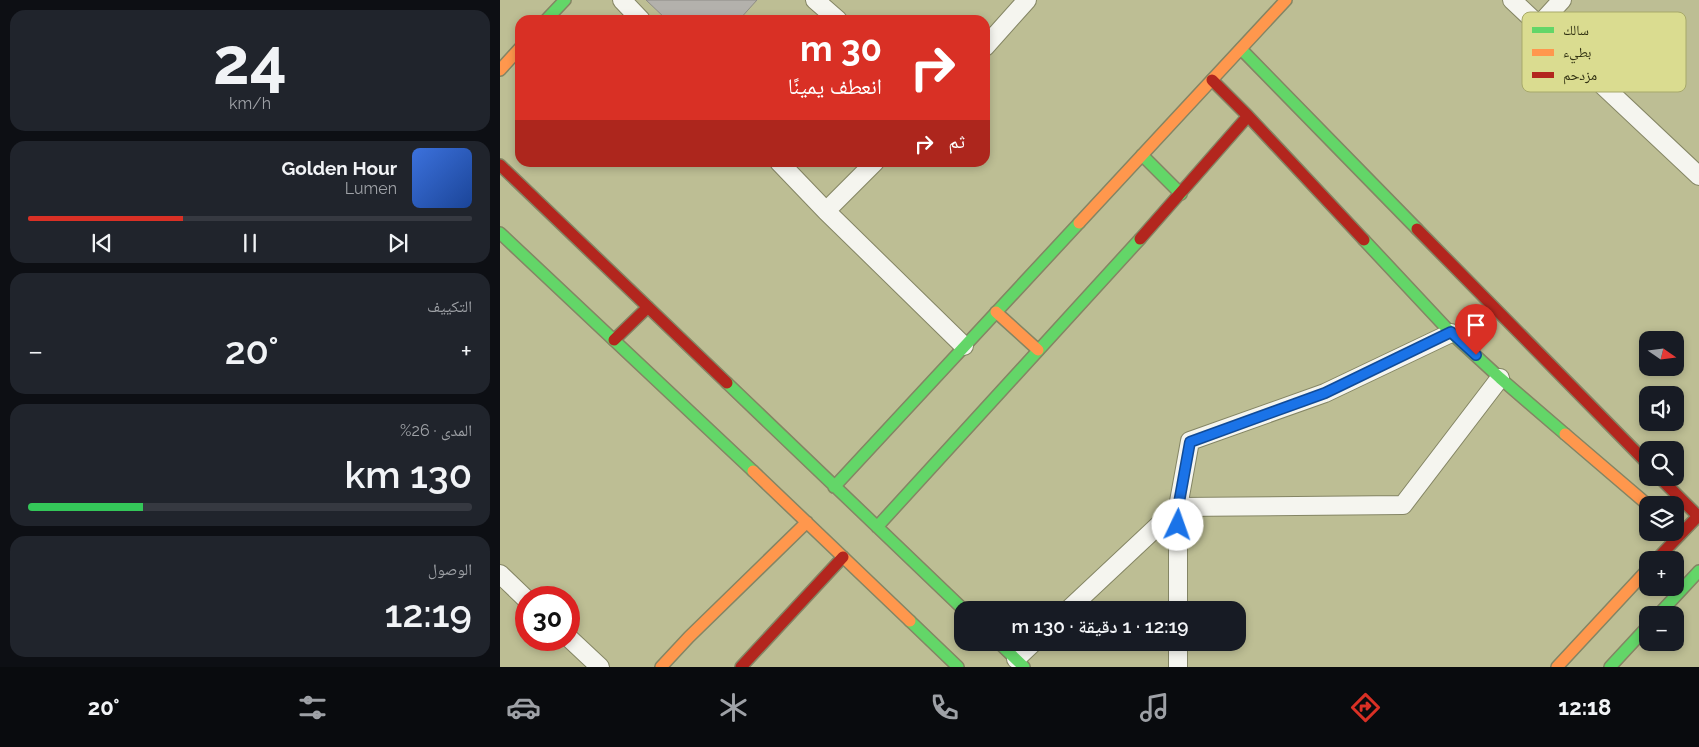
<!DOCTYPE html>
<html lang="ar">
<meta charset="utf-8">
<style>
:root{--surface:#171b24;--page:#20242c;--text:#f1f3f6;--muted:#9ea1a6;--line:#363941;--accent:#d93025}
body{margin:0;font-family:Raleway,"Noto Naskh Arabic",sans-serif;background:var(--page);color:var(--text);direction:rtl;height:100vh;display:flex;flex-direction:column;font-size:19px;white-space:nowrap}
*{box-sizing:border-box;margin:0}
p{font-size:16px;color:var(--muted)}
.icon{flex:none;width:28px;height:28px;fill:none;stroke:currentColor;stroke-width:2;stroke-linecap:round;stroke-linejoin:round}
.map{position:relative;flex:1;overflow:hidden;direction:ltr}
.sheet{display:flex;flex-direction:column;gap:10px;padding:10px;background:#0d0f14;width:500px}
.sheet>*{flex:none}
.guide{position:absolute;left:15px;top:15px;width:475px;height:152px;border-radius:15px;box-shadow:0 2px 8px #0003;direction:rtl;background:#d93025;color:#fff;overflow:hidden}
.needle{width:32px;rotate:104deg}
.tools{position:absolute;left:1139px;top:331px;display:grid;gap:10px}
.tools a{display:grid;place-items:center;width:45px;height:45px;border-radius:10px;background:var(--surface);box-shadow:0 2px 8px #0003;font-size:25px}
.speed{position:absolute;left:15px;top:586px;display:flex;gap:10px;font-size:25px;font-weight:700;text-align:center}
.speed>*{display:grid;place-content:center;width:65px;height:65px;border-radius:50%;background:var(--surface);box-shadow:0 2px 8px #0003;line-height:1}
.speed .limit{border:8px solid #d22;background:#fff;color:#111}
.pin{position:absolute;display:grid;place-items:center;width:42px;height:42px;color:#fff;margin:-51px -21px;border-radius:50% 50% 50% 0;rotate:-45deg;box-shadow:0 0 5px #0007}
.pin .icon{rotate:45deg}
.me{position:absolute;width:55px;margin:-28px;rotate:3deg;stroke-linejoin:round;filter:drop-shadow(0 0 4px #0008)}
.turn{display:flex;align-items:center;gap:18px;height:105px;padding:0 25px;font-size:22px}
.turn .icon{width:65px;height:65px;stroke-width:2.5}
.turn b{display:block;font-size:35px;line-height:42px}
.then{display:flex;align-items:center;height:48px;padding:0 25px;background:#0003;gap:10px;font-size:19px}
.big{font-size:38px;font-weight:600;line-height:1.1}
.sheet .widget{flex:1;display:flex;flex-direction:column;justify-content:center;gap:8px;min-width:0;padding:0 18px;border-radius:15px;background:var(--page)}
.sheet .dial{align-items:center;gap:0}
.dial b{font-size:65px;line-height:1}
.song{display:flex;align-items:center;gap:15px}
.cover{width:60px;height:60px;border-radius:8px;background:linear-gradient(135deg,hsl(220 70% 55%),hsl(220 70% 35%))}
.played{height:5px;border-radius:2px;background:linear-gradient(90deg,var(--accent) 35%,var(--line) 35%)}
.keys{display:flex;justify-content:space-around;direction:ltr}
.heat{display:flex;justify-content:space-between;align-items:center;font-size:28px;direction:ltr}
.charge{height:8px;border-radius:4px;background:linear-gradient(90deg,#34c759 26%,var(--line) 0)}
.trip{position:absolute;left:454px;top:601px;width:292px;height:50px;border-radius:15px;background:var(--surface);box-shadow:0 2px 8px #0003;font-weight:600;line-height:50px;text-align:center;direction:rtl}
.menu{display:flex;height:80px;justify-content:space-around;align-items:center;background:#090b0e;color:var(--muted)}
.menu .icon{width:35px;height:35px}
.menu .selected{color:var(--accent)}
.menu b{font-size:22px;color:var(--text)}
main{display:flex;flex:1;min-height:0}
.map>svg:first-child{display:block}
.building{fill:#b3b1ac;stroke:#8e8c85}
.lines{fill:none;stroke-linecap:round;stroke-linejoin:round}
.street-casing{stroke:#848564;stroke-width:20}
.fast-casing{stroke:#848564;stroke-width:14}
.slow-casing{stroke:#848564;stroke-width:14}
.jam-casing{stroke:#848564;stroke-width:14}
.street{stroke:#f5f5ef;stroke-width:18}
.fast{stroke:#63d668;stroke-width:11}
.slow{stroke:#ff974d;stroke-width:11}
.jam{stroke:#b3261e;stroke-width:11}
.route-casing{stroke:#114b97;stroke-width:12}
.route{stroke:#1a73e8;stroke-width:9}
.key{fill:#dadc90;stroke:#a7a96a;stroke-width:1}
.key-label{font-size:14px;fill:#313112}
</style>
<main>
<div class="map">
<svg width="1199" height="667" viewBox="0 0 1199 667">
<rect width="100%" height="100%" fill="#bdbe94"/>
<path class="building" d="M 146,0 L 257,0 L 239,20 L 167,20 Z"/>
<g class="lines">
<g class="street-casing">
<path id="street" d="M 122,0 L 141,20
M 315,0 L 338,20
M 1012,0 L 1199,176
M 1039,25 L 1062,0
M 485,47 L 527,0
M 279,162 L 326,211 L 464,346
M 326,211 L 375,162
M 0,574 L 26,599
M 568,610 L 678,507 L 903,505 L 1000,378
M 678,610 L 678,507 L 690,441 L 825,393 L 951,333
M 69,638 L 100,667
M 678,642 L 678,667
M 516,659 L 534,642"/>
</g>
<g class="fast-casing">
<path id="fast" d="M 46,20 L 65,0
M 741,49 L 917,229
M 642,155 L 681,194
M 0,233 L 253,471
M 864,240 L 951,333 L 1000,378 L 1065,434
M 227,383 L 464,610
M 334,487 L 579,223
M 377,527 L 640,239
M 1158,615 L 1199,571
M 410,621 L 458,667
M 498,642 L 524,667
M 1110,667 L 1148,626"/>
</g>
<g class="slow-casing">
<path id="slow" d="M 0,70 L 20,48
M 579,223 L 786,0
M 496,312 L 538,350
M 1065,434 L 1148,505
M 253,471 L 410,621
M 161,667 L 189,637 L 307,522
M 1057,667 L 1148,569"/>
</g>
<g class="jam-casing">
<path id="jam" d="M 712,80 L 748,116 L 864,240
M 0,165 L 227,383
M 917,229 L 1148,464
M 640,239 L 748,116
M 114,340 L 148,307
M 1160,478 L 1198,516
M 1156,560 L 1199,515
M 241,667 L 343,557"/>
</g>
<use href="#street" class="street"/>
<use href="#fast" class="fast"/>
<use href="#slow" class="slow"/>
<use href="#jam" class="jam"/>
</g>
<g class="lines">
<g class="route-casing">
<path id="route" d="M 678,525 L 678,508 L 690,442 L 825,393 L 951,332 L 976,355"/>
</g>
<use href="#route" class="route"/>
</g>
<rect x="1022" y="12" width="164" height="80" rx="8" class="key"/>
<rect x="1032" y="27" width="22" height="6" fill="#63d668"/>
<rect x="1032" y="49" width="22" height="7" fill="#ff974d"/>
<rect x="1032" y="72" width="22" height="6" fill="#b3261e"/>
<g class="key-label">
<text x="1063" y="35">سالك</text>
<text x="1063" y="57">بطيء</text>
<text x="1063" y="80">مزدحم</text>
</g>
</svg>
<div class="tools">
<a><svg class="needle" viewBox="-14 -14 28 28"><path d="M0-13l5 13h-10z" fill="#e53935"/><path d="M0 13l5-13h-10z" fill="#9ea1a6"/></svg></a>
<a><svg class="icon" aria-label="sound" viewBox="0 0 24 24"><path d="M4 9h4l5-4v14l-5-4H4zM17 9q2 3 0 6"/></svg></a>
<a><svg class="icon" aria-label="search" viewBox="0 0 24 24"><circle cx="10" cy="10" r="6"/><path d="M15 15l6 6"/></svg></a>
<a><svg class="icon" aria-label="layers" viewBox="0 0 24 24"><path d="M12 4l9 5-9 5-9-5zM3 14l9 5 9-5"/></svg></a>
<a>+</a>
<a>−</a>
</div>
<div class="speed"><div class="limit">30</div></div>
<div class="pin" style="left:976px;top:355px;background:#d93025"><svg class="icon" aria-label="arrive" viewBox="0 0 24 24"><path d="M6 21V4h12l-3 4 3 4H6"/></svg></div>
<svg class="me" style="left:678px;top:525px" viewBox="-20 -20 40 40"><circle r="19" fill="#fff"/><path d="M0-13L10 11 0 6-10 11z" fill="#1a73e8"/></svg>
<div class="trip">12:19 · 1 دقيقة · 130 m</div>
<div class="guide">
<div class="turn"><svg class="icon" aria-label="right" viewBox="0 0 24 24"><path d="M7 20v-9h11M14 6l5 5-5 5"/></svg><div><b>30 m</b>انعطف يمينًا</div></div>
<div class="then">ثم<svg class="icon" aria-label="right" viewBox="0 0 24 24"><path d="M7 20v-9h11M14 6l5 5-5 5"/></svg></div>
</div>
</div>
<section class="sheet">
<div class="widget dial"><b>24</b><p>km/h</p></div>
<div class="widget">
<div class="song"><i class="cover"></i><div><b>Golden Hour</b><p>Lumen</p></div></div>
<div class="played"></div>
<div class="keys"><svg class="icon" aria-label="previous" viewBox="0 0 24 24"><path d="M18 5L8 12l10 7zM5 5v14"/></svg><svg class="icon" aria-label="pause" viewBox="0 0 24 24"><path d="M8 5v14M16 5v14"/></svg><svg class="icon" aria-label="next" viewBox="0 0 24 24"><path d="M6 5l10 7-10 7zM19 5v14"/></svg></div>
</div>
<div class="widget"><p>التكييف</p>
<div class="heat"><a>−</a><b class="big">20°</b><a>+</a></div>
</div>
<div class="widget"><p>المدى · 26%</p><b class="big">130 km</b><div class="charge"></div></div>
<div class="widget"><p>الوصول</p><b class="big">12:19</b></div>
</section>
</main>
<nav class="menu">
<b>12:18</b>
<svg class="icon selected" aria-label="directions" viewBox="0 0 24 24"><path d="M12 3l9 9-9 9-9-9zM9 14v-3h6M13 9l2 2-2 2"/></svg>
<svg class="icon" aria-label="music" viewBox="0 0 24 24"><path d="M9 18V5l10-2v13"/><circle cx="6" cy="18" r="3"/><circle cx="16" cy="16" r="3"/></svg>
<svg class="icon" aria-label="phone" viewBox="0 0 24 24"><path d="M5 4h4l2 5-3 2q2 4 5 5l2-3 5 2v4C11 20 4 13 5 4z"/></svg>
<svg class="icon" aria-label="climate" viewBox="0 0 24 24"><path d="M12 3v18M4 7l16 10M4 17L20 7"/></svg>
<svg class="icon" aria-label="car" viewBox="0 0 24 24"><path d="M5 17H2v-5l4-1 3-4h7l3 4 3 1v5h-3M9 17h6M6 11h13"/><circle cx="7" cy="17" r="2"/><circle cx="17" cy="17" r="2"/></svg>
<svg class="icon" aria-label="filters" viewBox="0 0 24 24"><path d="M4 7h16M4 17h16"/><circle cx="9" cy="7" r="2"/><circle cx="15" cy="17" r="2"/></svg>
<b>20°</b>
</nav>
